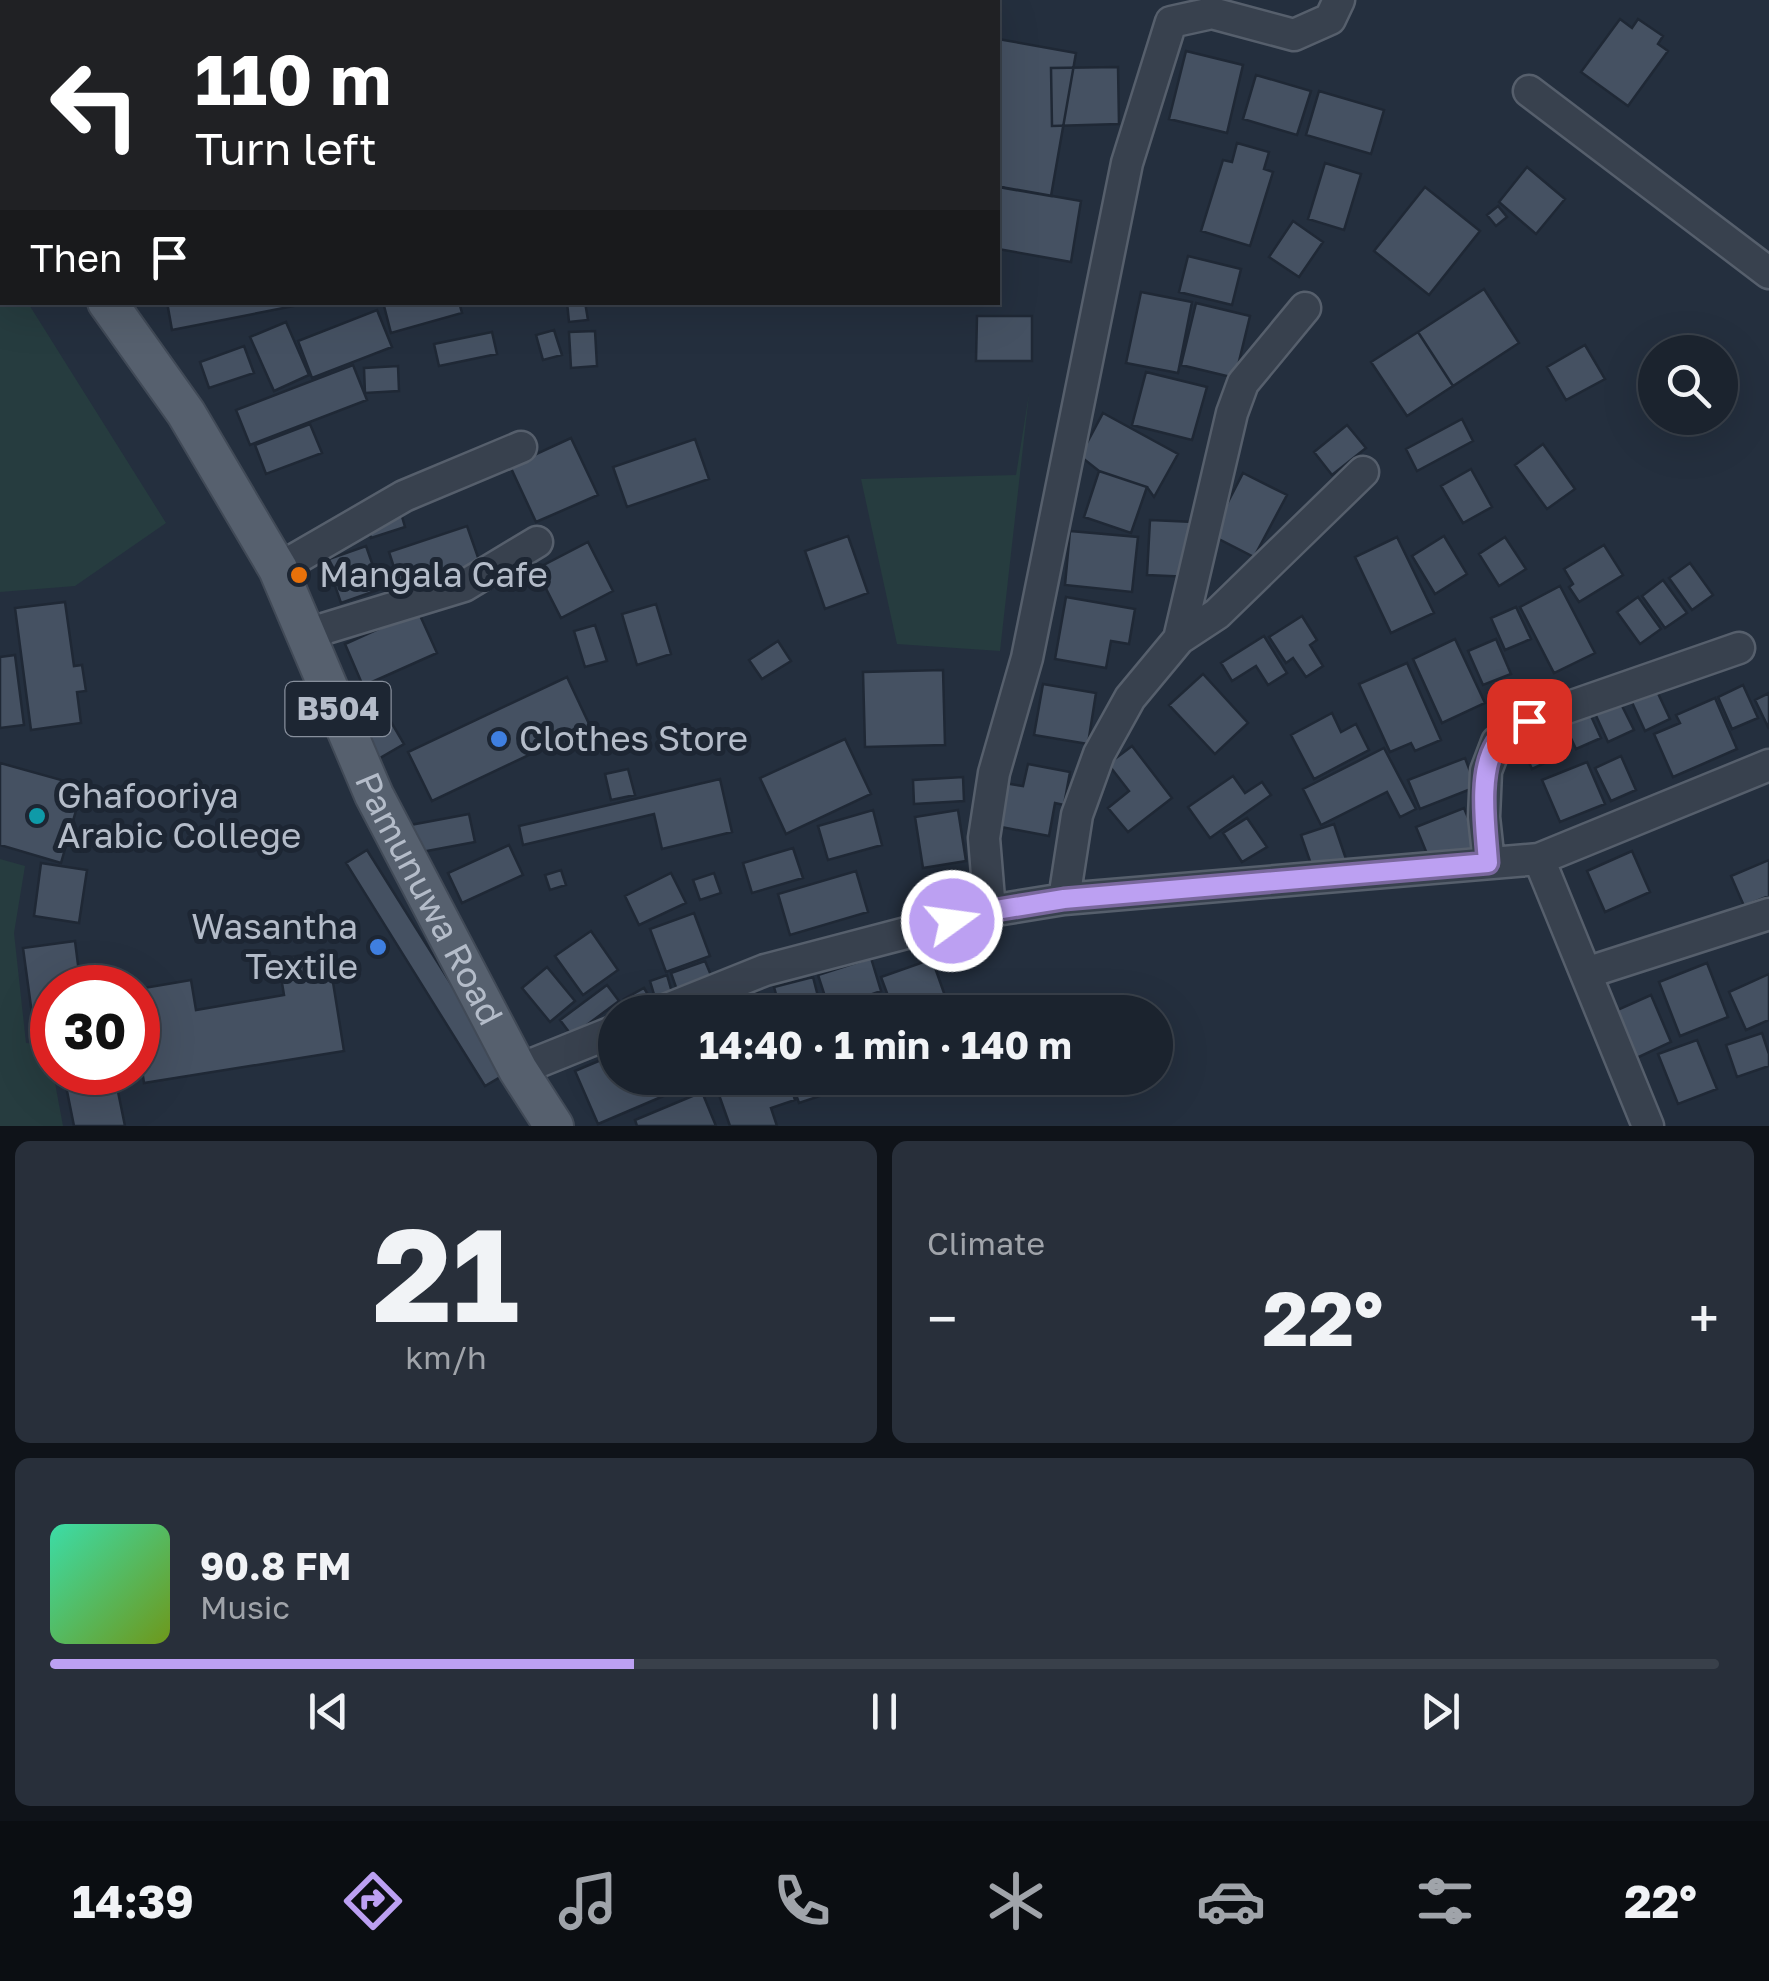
<!DOCTYPE html>
<meta charset="utf-8">
<style>
:root{--surface:#1b232e;--page:#282f3a;--text:#f1f3f6;--muted:#a0a4aa;--line:#39404a;--accent:#bca0f2}
body{margin:0;font-family:"Golos Text",sans-serif;background:var(--page);color:var(--text);height:100vh;display:flex;flex-direction:column;font-size:38px;white-space:nowrap}
*{box-sizing:border-box;margin:0}
p{font-size:32px;color:var(--muted)}
.icon{flex:none;width:55px;height:55px;fill:none;stroke:currentColor;stroke-width:2;stroke-linecap:round;stroke-linejoin:round}
.map{position:relative;height:1126px;overflow:hidden}
.sheet{display:flex;flex-direction:column;gap:15px;padding:15px;background:#0f1319;flex:1}
.sheet>*{flex:none}
.banner{position:absolute;left:0px;top:0px;width:1000px;height:305px;box-shadow:0 10px 40px #0002,0 0 0 2px var(--line);background:#202124;color:#fff;overflow:hidden}
.tools{position:absolute;left:1638px;top:335px;display:grid;gap:20px}
.tools a{display:grid;place-items:center;width:100px;height:100px;border-radius:50%;background:var(--surface);box-shadow:0 10px 40px #0002,0 0 0 2px var(--line);font-size:50px}
.speed{position:absolute;left:30px;top:965px;display:flex;gap:20px;font-size:50px;font-weight:700;text-align:center}
.speed>*{display:grid;place-content:center;width:130px;height:130px;border-radius:50%;background:var(--surface);box-shadow:0 10px 40px #0002,0 0 0 2px var(--line);line-height:1}
.speed .limit{border:15px solid #d22;background:#fff;color:#111}
.pin{position:absolute;display:grid;place-items:center;width:85px;height:85px;color:#fff;margin:-42px;border-radius:20px;box-shadow:0 5px 15px #0006}
.me{position:absolute;width:110px;margin:-55px;rotate:76deg;stroke-linejoin:round;filter:drop-shadow(0 0 8px #0008)}
.turn{display:flex;align-items:center;gap:35px;height:210px;padding:0 30px;font-size:45px}
.turn .icon{width:130px;height:130px;stroke-width:2.5}
.turn b{display:block;font-size:70px;line-height:85px}
.then{display:flex;align-items:center;height:95px;padding:0 30px;background:#0003;gap:20px;font-size:38px}
.big{font-size:75px;font-weight:700;line-height:1.1}
.sheet .tile{flex:1;display:flex;flex-direction:column;justify-content:center;gap:15px;min-width:0;padding:0 35px;border-radius:15px;background:var(--page)}
.sheet .dial{align-items:center;gap:0}
.dial b{font-size:130px;line-height:1}
.song{display:flex;align-items:center;gap:30px}
.cover{width:120px;height:120px;border-radius:15px;background:linear-gradient(135deg,hsl(160 70% 55%),hsl(80 70% 35%))}
.played{height:10px;border-radius:5px;background:linear-gradient(90deg,var(--accent) 35%,var(--line) 35%)}
.keys{display:flex;justify-content:space-around;direction:ltr}
.heat{display:flex;justify-content:space-between;align-items:center;font-size:55px;direction:ltr}
.sheet .tiles{flex:1;display:grid;gap:15px;grid-template-columns:1fr 1fr}
.tile:last-child{grid-column:span 2}
.trip{position:absolute;left:598px;top:995px;width:575px;height:100px;border-radius:50px;background:var(--surface);box-shadow:0 10px 40px #0002,0 0 0 2px var(--line);font-weight:700;line-height:100px;text-align:center}
.tab-bar{display:flex;height:160px;justify-content:space-around;align-items:center;background:#0b0e12;color:var(--muted)}
.tab-bar .icon{width:70px;height:70px}
.tab-bar .selected{color:var(--accent)}
.tab-bar b{font-size:45px;color:var(--text)}
.map>svg:first-child{display:block}
.green{fill:#263c3f}
.building{fill:#455162;stroke:#1f2835;stroke-width:2.5}
.lines{fill:none;stroke-linecap:round;stroke-linejoin:round}
.minor-casing{stroke:#565f6c;stroke-width:35}
.major-casing{stroke:#414a57;stroke-width:42}
.minor{stroke:#38414e;stroke-width:30}
.major{stroke:#56606e;stroke-width:38}
.route-casing{stroke:#7a689d;stroke-width:25}
.route{stroke:#bca0f2;stroke-width:18}
.food-dot{fill:#e8710a;stroke:#1d2633;stroke-width:4}
.shop-dot{fill:#3f7fe0;stroke:#1d2633;stroke-width:4}
.culture-dot{fill:#0f9aa8;stroke:#1d2633;stroke-width:4}
.labels{text-anchor:middle;stroke-width:10;stroke-linejoin:round;paint-order:stroke}
.shield{fill:#1d2633;stroke:#878f9c;stroke-width:2.5}
.shield-label{font-size:32px;font-weight:bold;fill:#b4bcc9}
.poi-label{font-size:35px;fill:#b4bcc9;stroke:#1d2633;text-anchor:start}
.street-label{font-size:35px;fill:#b4bcc9;stroke:#1d2633}
</style>
<div class="map">
<svg width="1769" height="1126" viewBox="0 0 1769 1126">
<rect width="100%" height="100%" fill="#242f3e"/>
<path class="green" d="M 2,278 L 2,302 L 28,303 L 166,523 L 75,586 L 0,592 L 0,279 Z
M 1029,394 L 1000,651 L 897,644 L 861,479 L 1016,475 Z
M 0,859 L 25,866 L 14,933 L 26,1043 L 48,1045 L 63,1126 L 0,1126 Z"/>
<path class="building" d="M 0,0 L 41,0 L 42,2 L 2,2 L 2,92 L 0,87 Z
M 123,0 L 213,0 L 214,2 L 123,2 Z
M 281,0 L 345,0 L 345,2 L 282,2 Z
M 1620,19 L 1632,28 L 1638,19 L 1663,36 L 1658,44 L 1668,51 L 1628,106 L 1581,72 Z
M 998,39 L 1076,53 L 1051,196 L 998,187 Z
M 1186,51 L 1243,65 L 1227,133 L 1169,119 Z
M 1118,67 L 1119,124 L 1052,126 L 1051,68 Z
M 1256,75 L 1311,91 L 1297,135 L 1243,119 Z
M 1319,91 L 1384,110 L 1371,154 L 1306,135 Z
M 1237,143 L 1269,152 L 1264,169 L 1273,172 L 1250,246 L 1201,231 L 1223,160 L 1232,162 Z
M 1325,163 L 1361,174 L 1344,230 L 1308,219 Z
M 1527,167 L 1565,199 L 1536,234 L 1499,202 Z
M 1001,187 L 1081,201 L 1071,262 L 998,249 L 998,207 Z
M 1425,187 L 1480,231 L 1429,295 L 1374,251 Z
M 1498,206 L 1507,217 L 1496,226 L 1487,215 Z
M 1293,221 L 1323,242 L 1299,277 L 1269,257 Z
M 1188,256 L 1241,269 L 1232,305 L 1179,292 Z
M 1484,289 L 1519,343 L 1453,386 L 1418,332 Z
M 1141,292 L 1192,302 L 1178,373 L 1126,363 Z
M 167,302 L 304,302 L 304,304 L 172,330 Z
M 383,302 L 459,302 L 462,313 L 391,333 Z
M 567,302 L 585,302 L 588,320 L 569,322 Z
M 1196,303 L 1250,316 L 1235,378 L 1181,365 Z
M 377,310 L 392,347 L 312,378 L 298,341 Z
M 977,316 L 1032,316 L 1032,361 L 976,361 Z
M 286,322 L 309,375 L 274,391 L 250,337 Z
M 554,330 L 562,355 L 543,360 L 536,335 Z
M 595,331 L 597,366 L 571,368 L 569,332 Z
M 492,332 L 497,354 L 439,366 L 434,344 Z
M 1418,332 L 1453,386 L 1407,416 L 1371,362 Z
M 1585,345 L 1605,379 L 1566,400 L 1547,367 Z
M 244,346 L 254,373 L 209,388 L 200,362 Z
M 353,365 L 367,400 L 250,445 L 236,410 Z
M 398,366 L 399,391 L 365,393 L 364,368 Z
M 1146,372 L 1207,387 L 1192,440 L 1132,425 Z
M 1103,413 L 1178,454 L 1154,497 L 1147,487 L 1099,471 L 1080,456 Z
M 1462,419 L 1473,441 L 1417,471 L 1406,449 Z
M 310,424 L 322,453 L 266,474 L 255,445 Z
M 1347,425 L 1366,448 L 1332,475 L 1314,452 Z
M 571,438 L 598,495 L 536,522 L 510,466 Z
M 695,439 L 709,479 L 627,507 L 613,467 Z
M 1543,444 L 1575,489 L 1547,509 L 1515,465 Z
M 1471,469 L 1492,507 L 1463,523 L 1441,486 Z
M 1099,471 L 1147,487 L 1131,533 L 1084,517 Z
M 1243,473 L 1287,495 L 1254,557 L 1211,535 Z
M 401,513 L 405,527 L 371,538 L 366,525 Z
M 1150,520 L 1194,522 L 1191,577 L 1147,575 Z
M 467,526 L 480,563 L 401,589 L 389,552 Z
M 1070,531 L 1138,537 L 1132,592 L 1065,585 Z
M 848,536 L 868,593 L 825,609 L 805,551 Z
M 1444,536 L 1467,574 L 1435,594 L 1412,556 Z
M 1397,537 L 1434,613 L 1391,633 L 1355,557 Z
M 1505,537 L 1526,569 L 1499,586 L 1479,554 Z
M 588,542 L 613,591 L 561,618 L 536,569 Z
M 1604,545 L 1623,575 L 1579,602 L 1569,587 L 1573,584 L 1564,569 Z
M 366,546 L 381,589 L 341,603 L 326,560 Z
M 1690,563 L 1713,595 L 1692,610 L 1669,578 Z
M 1663,580 L 1687,613 L 1665,628 L 1642,596 Z
M 1560,586 L 1595,653 L 1554,673 L 1520,607 Z
M 1066,597 L 1135,609 L 1129,644 L 1111,641 L 1106,668 L 1055,659 Z
M 1638,597 L 1661,629 L 1640,644 L 1617,612 Z
M 65,602 L 74,666 L 82,665 L 86,691 L 77,692 L 81,723 L 31,730 L 15,608 Z
M 656,604 L 671,654 L 637,665 L 622,614 Z
M 1516,607 L 1531,639 L 1505,650 L 1491,618 Z
M 418,611 L 437,653 L 363,686 L 345,644 Z
M 1302,616 L 1317,640 L 1310,645 L 1323,666 L 1306,677 L 1293,658 L 1286,663 L 1269,637 Z
M 595,625 L 607,661 L 585,667 L 574,631 Z
M 1264,636 L 1287,673 L 1268,685 L 1256,666 L 1232,681 L 1221,663 Z
M 1455,639 L 1485,703 L 1442,723 L 1413,659 Z
M 1496,639 L 1511,674 L 1483,685 L 1468,651 Z
M 778,641 L 791,661 L 762,679 L 749,660 Z
M 15,655 L 24,725 L 0,728 L 0,657 Z
M 1407,663 L 1441,740 L 1415,751 L 1411,743 L 1390,752 L 1359,684 Z
M 943,670 L 945,745 L 865,747 L 863,672 Z
M 1203,674 L 1248,723 L 1215,754 L 1169,705 Z
M 567,677 L 590,726 L 432,801 L 408,752 Z
M 1043,684 L 1096,693 L 1088,744 L 1034,735 Z
M 1743,685 L 1758,718 L 1732,729 L 1718,697 Z
M 1655,687 L 1670,719 L 1645,731 L 1630,698 Z
M 1769,693 L 1769,729 L 1755,700 Z
M 377,698 L 404,744 L 373,762 L 346,717 Z
M 1618,698 L 1634,730 L 1608,742 L 1593,709 Z
M 1715,698 L 1737,749 L 1673,777 L 1654,734 L 1680,723 L 1676,715 Z
M 1586,705 L 1601,738 L 1576,749 L 1561,717 Z
M 1332,713 L 1341,732 L 1356,724 L 1369,750 L 1314,779 L 1291,735 Z
M 1561,730 L 1570,751 L 1532,769 L 1522,747 Z
M 845,739 L 871,794 L 786,834 L 760,778 Z
M 1132,746 L 1172,798 L 1128,832 L 1108,808 L 1129,791 L 1108,764 Z
M 1384,748 L 1416,809 L 1400,817 L 1387,792 L 1321,825 L 1303,789 Z
M 1621,756 L 1636,790 L 1611,801 L 1595,768 Z
M 1465,758 L 1476,787 L 1420,809 L 1408,780 Z
M 1587,762 L 1605,804 L 1560,822 L 1542,780 Z
M 0,763 L 83,786 L 61,863 L 0,845 Z
M 1028,764 L 1070,772 L 1064,805 L 1055,803 L 1049,836 L 996,826 L 1004,783 L 1023,786 Z
M 628,769 L 635,795 L 611,800 L 605,774 Z
M 1233,776 L 1245,793 L 1262,782 L 1271,795 L 1210,838 L 1188,807 Z
M 963,777 L 964,801 L 914,804 L 913,780 Z
M 720,779 L 732,832 L 662,849 L 654,814 L 523,845 L 519,826 Z
M 1464,808 L 1480,847 L 1432,866 L 1416,827 Z
M 873,810 L 882,845 L 828,860 L 818,826 Z
M 958,810 L 966,861 L 923,868 L 915,817 Z
M 469,814 L 475,842 L 411,854 L 405,826 Z
M 1247,818 L 1267,847 L 1242,862 L 1223,833 Z
M 1334,824 L 1346,859 L 1313,870 L 1301,835 Z
M 509,845 L 523,875 L 462,903 L 448,873 Z
M 793,848 L 803,878 L 752,893 L 743,863 Z
M 367,850 L 507,1073 L 485,1086 L 346,863 Z
M 1632,851 L 1650,892 L 1605,912 L 1587,871 Z
M 1769,860 L 1769,896 L 1744,906 L 1731,876 Z
M 41,863 L 87,870 L 79,923 L 34,916 Z
M 561,870 L 566,885 L 550,890 L 545,875 Z
M 856,871 L 868,912 L 790,935 L 778,894 Z
M 671,873 L 686,903 L 639,925 L 625,896 Z
M 714,873 L 721,893 L 700,900 L 693,880 Z
M 694,913 L 710,956 L 666,972 L 650,929 Z
M 591,931 L 618,970 L 583,995 L 555,956 Z
M 75,941 L 81,988 L 52,988 L 52,1034 L 35,1036 L 23,948 Z
M 328,951 L 344,1051 L 144,1083 L 138,1043 L 138,989 L 191,980 L 196,1010 L 284,995 L 278,959 Z
M 871,958 L 881,991 L 864,997 L 869,1012 L 830,1012 L 818,975 Z
M 932,959 L 950,1010 L 943,1012 L 894,1012 L 881,977 Z
M 705,961 L 713,980 L 678,993 L 671,973 Z
M 1707,963 L 1728,1017 L 1680,1036 L 1659,982 Z
M 547,967 L 575,1001 L 550,1022 L 522,988 Z
M 1769,974 L 1769,1020 L 1746,1030 L 1729,992 Z
M 667,975 L 673,996 L 656,1001 L 650,981 Z
M 813,977 L 822,1012 L 781,1012 L 774,987 Z
M 607,985 L 619,1001 L 572,1036 L 560,1020 Z
M 644,988 L 653,1003 L 632,1012 L 624,999 Z
M 758,993 L 765,1012 L 703,1012 Z
M 1651,995 L 1671,1042 L 1628,1062 L 1606,1015 Z
M 1762,1033 L 1769,1054 L 1769,1066 L 1737,1077 L 1726,1045 Z
M 1697,1040 L 1717,1089 L 1678,1104 L 1658,1054 Z
M 615,1054 L 615,1078 L 699,1078 L 701,1080 L 598,1124 L 575,1071 Z
M 81,1072 L 114,1072 L 125,1126 L 74,1126 L 64,1076 Z
M 713,1078 L 788,1078 L 795,1100 L 771,1108 L 777,1126 L 730,1126 Z
M 790,1078 L 844,1078 L 847,1087 L 799,1103 Z
M 702,1092 L 716,1126 L 637,1126 L 635,1120 Z"/>
<g class="lines">
<g class="minor-casing">
<path id="minor" d="M 493,0 L 495,2
M 430,2 L 438,0
M 1529,91 L 1769,273
M 278,569 L 404,496 L 521,447
M 307,634 L 464,586 L 537,542
M 1179,639 L 1217,614 L 1363,472
M 1539,859 L 1648,1126
M 1489,863 L 1484,817 L 1486,771 L 1497,742 L 1529,721 L 1739,648
M 1064,899 L 1077,815 L 1099,754 L 1130,698 L 1179,639 L 1232,413 L 1243,383 L 1305,308
M 990,911 L 984,838 L 994,773 L 1027,658 L 1127,163 L 1171,22 L 1212,13 L 1294,35 L 1330,19 L 1339,0
M 1586,973 L 1769,914
M 660,1012 L 765,970 L 990,911 L 1064,899 L 1539,859 L 1769,765
M 518,1070 L 615,1031"/>
</g>
<g class="major-casing">
<g id="major">
<path d="M 0,152 L 2,156"/>
<path id="s1" d="M 107,302 L 186,413 L 278,569 L 374,795 L 518,1070 L 554,1126"/>
</g>
</g>
<use href="#minor" class="minor"/>
<use href="#major" class="major"/>
</g>
<g class="lines">
<g class="route-casing">
<path id="route" d="M 952,921 L 990,911 L 1064,899 L 1488,863 C 1486,830 1477,773 1496,744 C 1502,734 1519,727 1529,721"/>
</g>
<use href="#route" class="route"/>
</g>
<circle class="food-dot" cx="299" cy="575" r="10"/>
<g class="shop-dot">
<circle cx="499" cy="739" r="10"/>
<circle cx="378" cy="947" r="10"/>
</g>
<circle class="culture-dot" cx="37" cy="816" r="10"/>
<g class="labels">
<rect class="shield" x="285.5" y="682" width="105" height="54" rx="8"/>
<g class="shield-label">
<text x="338" y="720">B504</text>
</g>
<g class="poi-label">
<text x="319" y="587">Mangala Cafe</text>
<text x="519" y="751">Clothes Store</text>
<text x="57" y="808">Ghafooriya<tspan x="57" dy="40">Arabic College</tspan></text>
<text x="358" y="939" text-anchor="end">Wasantha<tspan x="358" dy="40">Textile</tspan></text>
</g>
<g class="street-label">
<text dy="12" stroke="none"><textPath href="#s1" startOffset="680">Pamunuwa Road</textPath></text>
</g>
</g>
</svg>
<div class="tools">
<a><svg class="icon" aria-label="search" viewBox="0 0 24 24"><circle cx="10" cy="10" r="6"/><path d="M15 15l6 6"/></svg></a>
</div>
<div class="speed"><div class="limit">30</div></div>
<div class="pin" style="left:1529px;top:721px;background:#d93025"><svg class="icon" aria-label="arrive" viewBox="0 0 24 24"><path d="M6 21V4h12l-3 4 3 4H6"/></svg></div>
<svg class="me" style="left:952px;top:921px" viewBox="-20 -20 40 40"><circle r="17" fill="#bca0f2" stroke="#fff" stroke-width="3"/><path d="M0-11L8 9 0 5-8 9z" fill="#fff"/></svg>
<div class="trip">14:40 · 1 min · 140 m</div>
<div class="banner">
<div class="turn"><svg class="icon" aria-label="left" viewBox="0 0 24 24"><path d="M17 20v-9H6M10 6l-5 5 5 5"/></svg><div><b>110 m</b>Turn left</div></div>
<div class="then">Then<svg class="icon" aria-label="arrive" viewBox="0 0 24 24"><path d="M6 21V4h12l-3 4 3 4H6"/></svg></div>
</div>
</div>
<section class="sheet">
<div class="tiles">
<div class="tile dial"><b>21</b><p>km/h</p></div>
<div class="tile"><p>Climate</p>
<div class="heat"><a>−</a><b class="big">22°</b><a>+</a></div>
</div>
<div class="tile">
<div class="song"><i class="cover"></i><div><b>90.8 FM</b><p>Music</p></div></div>
<div class="played"></div>
<div class="keys"><svg class="icon" aria-label="previous" viewBox="0 0 24 24"><path d="M18 5L8 12l10 7zM5 5v14"/></svg><svg class="icon" aria-label="pause" viewBox="0 0 24 24"><path d="M8 5v14M16 5v14"/></svg><svg class="icon" aria-label="next" viewBox="0 0 24 24"><path d="M6 5l10 7-10 7zM19 5v14"/></svg></div>
</div>
</div>
</section>
<nav class="tab-bar">
<b>14:39</b>
<svg class="icon selected" aria-label="directions" viewBox="0 0 24 24"><path d="M12 3l9 9-9 9-9-9zM9 14v-3h6M13 9l2 2-2 2"/></svg>
<svg class="icon" aria-label="music" viewBox="0 0 24 24"><path d="M9 18V5l10-2v13"/><circle cx="6" cy="18" r="3"/><circle cx="16" cy="16" r="3"/></svg>
<svg class="icon" aria-label="phone" viewBox="0 0 24 24"><path d="M5 4h4l2 5-3 2q2 4 5 5l2-3 5 2v4C11 20 4 13 5 4z"/></svg>
<svg class="icon" aria-label="climate" viewBox="0 0 24 24"><path d="M12 3v18M4 7l16 10M4 17L20 7"/></svg>
<svg class="icon" aria-label="car" viewBox="0 0 24 24"><path d="M5 17H2v-5l4-1 3-4h7l3 4 3 1v5h-3M9 17h6M6 11h13"/><circle cx="7" cy="17" r="2"/><circle cx="17" cy="17" r="2"/></svg>
<svg class="icon" aria-label="filters" viewBox="0 0 24 24"><path d="M4 7h16M4 17h16"/><circle cx="9" cy="7" r="2"/><circle cx="15" cy="17" r="2"/></svg>
<b>22°</b>
</nav>
